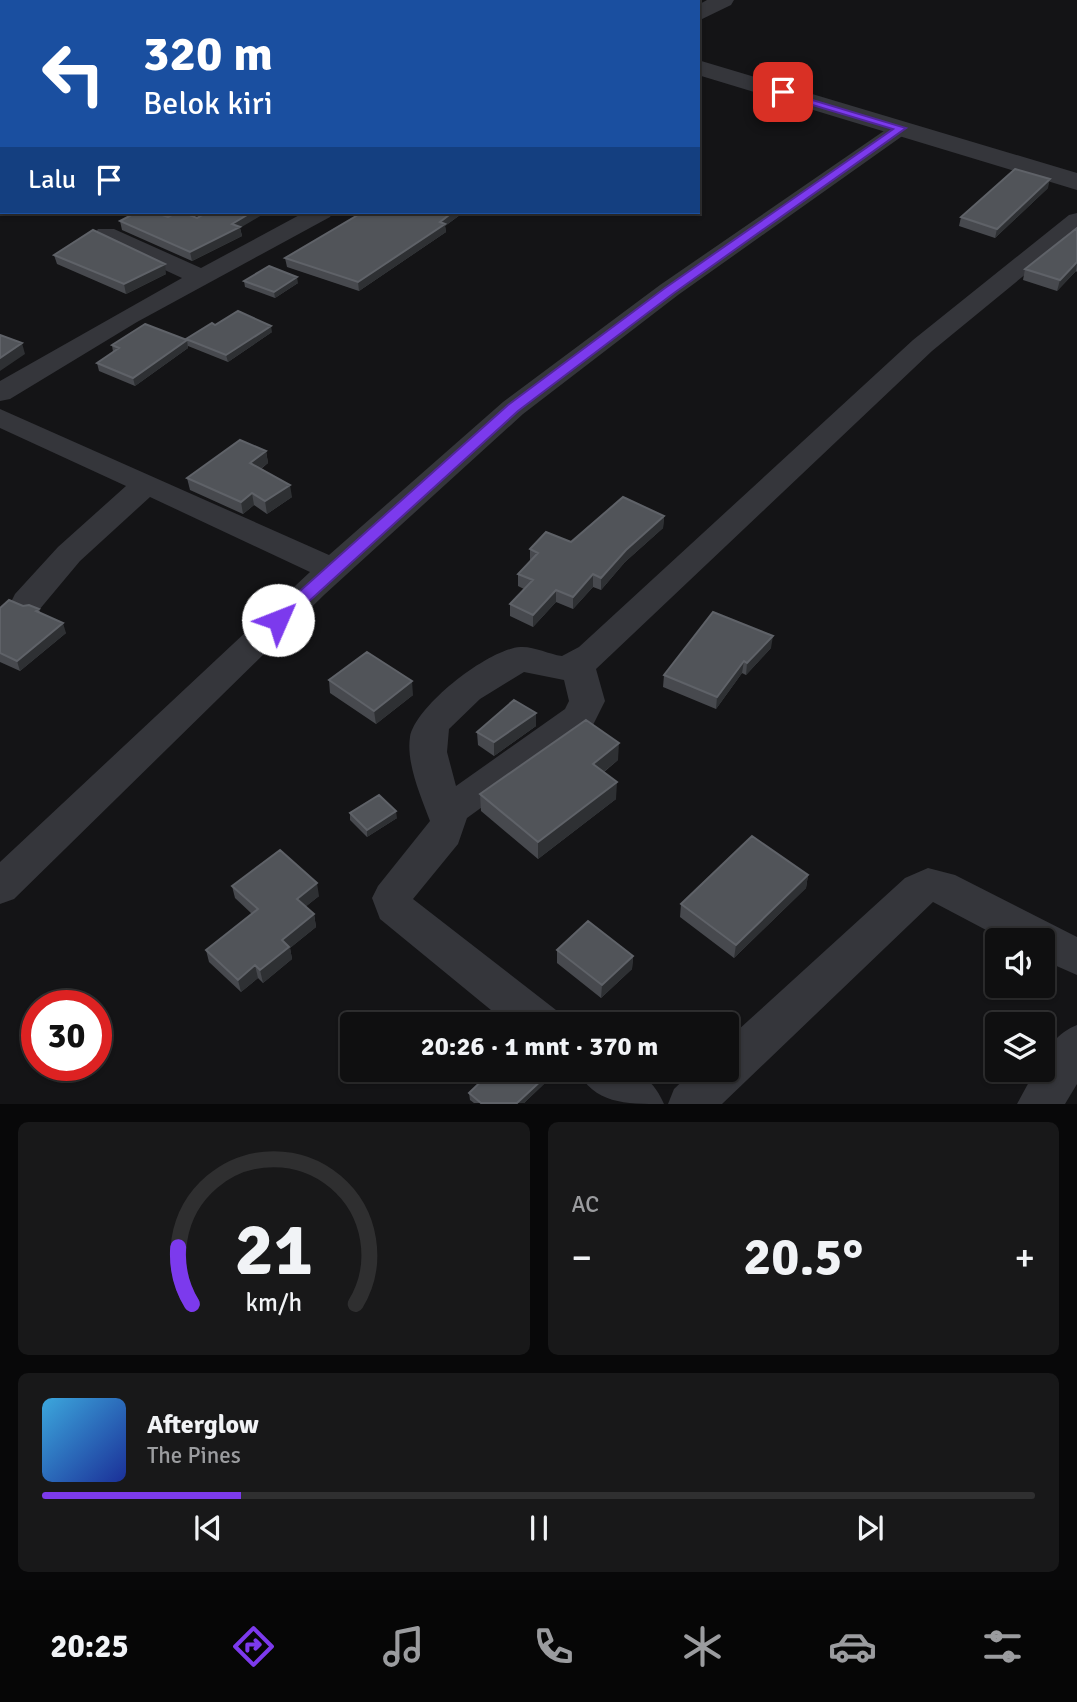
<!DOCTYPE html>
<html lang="id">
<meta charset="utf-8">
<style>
:root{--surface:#0f0f10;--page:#181819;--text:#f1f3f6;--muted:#9b9c9f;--line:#2f2f30;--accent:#7c3aed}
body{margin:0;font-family:Signika,sans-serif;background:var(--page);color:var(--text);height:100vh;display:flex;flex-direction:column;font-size:26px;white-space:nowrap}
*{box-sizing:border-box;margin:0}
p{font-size:23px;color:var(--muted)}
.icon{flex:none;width:38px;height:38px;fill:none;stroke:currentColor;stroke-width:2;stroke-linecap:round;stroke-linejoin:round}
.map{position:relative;height:1104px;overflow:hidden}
.drawer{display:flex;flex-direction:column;gap:18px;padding:18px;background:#080809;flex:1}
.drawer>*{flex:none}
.banner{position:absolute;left:0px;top:0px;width:700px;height:214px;box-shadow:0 2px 5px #0004,0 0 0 2px var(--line);background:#1a4fa0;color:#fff;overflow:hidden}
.controls{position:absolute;left:985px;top:928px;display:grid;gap:14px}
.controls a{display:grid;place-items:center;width:70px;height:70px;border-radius:7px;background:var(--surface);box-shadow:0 2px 5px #0004,0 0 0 2px var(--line);font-size:35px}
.speed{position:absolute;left:21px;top:990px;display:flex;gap:14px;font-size:35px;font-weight:700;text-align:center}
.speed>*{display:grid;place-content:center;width:91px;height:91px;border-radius:50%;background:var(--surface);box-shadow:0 2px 5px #0004,0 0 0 2px var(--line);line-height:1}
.speed .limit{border:10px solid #d22;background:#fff;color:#111}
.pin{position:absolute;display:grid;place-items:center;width:60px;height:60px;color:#fff;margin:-30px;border-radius:14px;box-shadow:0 4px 10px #0006}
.me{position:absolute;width:77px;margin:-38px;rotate:46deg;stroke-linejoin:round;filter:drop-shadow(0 0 5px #0008)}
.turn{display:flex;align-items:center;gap:24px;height:147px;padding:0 28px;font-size:32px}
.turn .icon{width:91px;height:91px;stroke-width:2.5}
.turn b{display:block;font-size:49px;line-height:60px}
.then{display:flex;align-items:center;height:66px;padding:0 28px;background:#0003;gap:14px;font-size:26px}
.big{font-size:52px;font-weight:700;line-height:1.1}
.drawer .card{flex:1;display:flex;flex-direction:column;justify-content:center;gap:10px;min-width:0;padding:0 24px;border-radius:10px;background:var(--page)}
.drawer .dial{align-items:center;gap:0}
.dial svg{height:182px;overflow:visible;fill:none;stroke:var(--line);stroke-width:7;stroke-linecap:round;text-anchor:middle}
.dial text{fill:var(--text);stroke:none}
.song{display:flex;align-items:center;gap:21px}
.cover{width:84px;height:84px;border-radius:10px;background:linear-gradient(135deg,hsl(200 70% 55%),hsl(230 70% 35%))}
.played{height:7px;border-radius:4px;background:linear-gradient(90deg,var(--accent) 20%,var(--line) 20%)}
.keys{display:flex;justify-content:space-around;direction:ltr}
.heat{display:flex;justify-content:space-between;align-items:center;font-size:38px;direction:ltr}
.drawer .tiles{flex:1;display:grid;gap:18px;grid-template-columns:1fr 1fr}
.card:last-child{grid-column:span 2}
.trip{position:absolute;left:340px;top:1012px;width:399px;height:70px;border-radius:7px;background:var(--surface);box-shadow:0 2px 5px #0004,0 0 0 2px var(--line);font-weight:700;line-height:70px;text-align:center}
.menu{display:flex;height:112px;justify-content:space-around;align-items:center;background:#060606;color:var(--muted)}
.menu .icon{width:49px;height:49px}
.menu .selected{color:var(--accent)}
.menu b{font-size:32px;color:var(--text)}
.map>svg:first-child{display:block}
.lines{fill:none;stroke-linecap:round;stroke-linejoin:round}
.river{fill:#2b3439;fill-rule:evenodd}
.minor{fill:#35363b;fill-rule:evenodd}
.tertiary{fill:#35363b;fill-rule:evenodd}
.wall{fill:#47494e}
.shaded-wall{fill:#2e3033}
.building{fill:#515459;stroke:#5f6268;stroke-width:2}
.route{fill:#7c3aed;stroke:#51269a;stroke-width:2}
</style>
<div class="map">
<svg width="1077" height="1104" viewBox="0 0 1077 1104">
<rect width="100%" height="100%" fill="#141416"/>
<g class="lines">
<path class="river" d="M 548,0 L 576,0 L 577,2 L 549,2 Z
M 0,115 L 2,115 L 2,135 L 0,135 Z"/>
<path class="minor" d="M 607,0 L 625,0 L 626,2 L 608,2 Z
M 901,122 L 908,124 L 911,128 L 908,132 L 678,295 L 523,414 L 324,595 L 14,899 L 0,904 L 0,862 L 310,572 L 150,497 L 80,561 L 39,610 L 27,613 L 15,610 L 11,602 L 15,594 L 58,547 L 126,486 L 0,428 L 0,409 L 329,555 L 503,402 L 660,285 L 894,124 Z
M 305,212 L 333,212 L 330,217 L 137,322 L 10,399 L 0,401 L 0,381 L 182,278 L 98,239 L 94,234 L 98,229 L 114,229 L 201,268 Z
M 1077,213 L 1077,232 L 932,351 L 596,669 L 605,701 L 592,727 L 467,818 L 458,844 L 413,899 L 556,1010 L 563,1024 L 508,1024 L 380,919 L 372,898 L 378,886 L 430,821 C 421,797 406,763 410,737 C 416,705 489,649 520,647 C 534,646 548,654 562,656 L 579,647 L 913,340 L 1069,215 ZM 524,672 L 564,680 L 569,701 L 565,709 L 456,786 L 447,752 L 449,729 L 480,699 Z
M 928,868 L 955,875 L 1077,937 L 1077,975 L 1043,960 L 1043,940 L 1005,940 L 933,902 L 722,1104 L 668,1104 L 674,1089 L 695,1069 L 726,1069 L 726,1041 L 905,878 Z
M 1077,1025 L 1077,1084 L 1065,1104 L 1017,1104 L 1036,1069 L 1043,1069 C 1043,1049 1059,1032 1077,1025 Z
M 576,1069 C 615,1069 646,1061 664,1104 C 624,1104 595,1104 576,1069 Z"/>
<path class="tertiary" d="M 707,0 L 734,0 L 731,5 L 698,21 L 698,5 Z
M 698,60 L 1077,173 L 1077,190 L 698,75 Z"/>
</g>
<path class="wall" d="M 1048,188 L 995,238 L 959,226 L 961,217 Z
M 363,212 L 464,212 L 445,226 L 446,232 L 359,291 L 287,267 L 285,258 Z
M 168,217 L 197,218 L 240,228 L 242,236 L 192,261 L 122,230 L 120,221 Z
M 1077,227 L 1077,272 L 1076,271 L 1057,291 L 1023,280 L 1025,269 Z
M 54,255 L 166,274 L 126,294 L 57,264 Z
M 244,281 L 298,283 L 275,298 L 245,287 Z
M 215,325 L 272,332 L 228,362 L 188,346 L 188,348 L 135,386 L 99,371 L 97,363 L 113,352 L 112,345 L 186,340 Z
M 266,451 L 268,463 L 261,469 L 292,497 L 267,514 L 254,505 L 243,514 L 190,490 L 187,478 Z
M 664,516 L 663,528 L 625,562 L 601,590 L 593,587 L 573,609 L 556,602 L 533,627 L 510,616 L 510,604 L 524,589 L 518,586 L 518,574 L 530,562 L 530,549 L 571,542 Z
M 23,606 L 39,609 L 40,612 L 66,633 L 20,671 L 0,662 L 0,608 Z
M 771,648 L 746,675 L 742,673 L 716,709 L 663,687 L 664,675 Z
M 329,680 L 413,695 L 376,724 L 330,693 Z
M 536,713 L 536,726 L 494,756 L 478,745 L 477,732 Z
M 618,760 L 604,772 L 616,799 L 538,859 L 481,811 L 480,794 Z
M 350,813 L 397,818 L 367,837 L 350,820 Z
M 808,875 L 806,888 L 734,958 L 680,917 L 681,904 Z
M 232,886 L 319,896 L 305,907 L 314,914 L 316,927 L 290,948 L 292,959 L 263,983 L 258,978 L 241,992 L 209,962 L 206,950 L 252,914 L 235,898 Z
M 557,950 L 633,956 L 632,969 L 601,998 L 557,963 Z
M 545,1083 L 524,1103 L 474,1103 L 470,1100 L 469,1093 Z"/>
<path class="shaded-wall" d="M 1050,179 L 1048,188 L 995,238 L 997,229 Z
M 252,212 L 267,212 L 240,228 L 242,236 L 192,261 L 190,252 L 232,224 Z
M 453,212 L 464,212 L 445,226 L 446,232 L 359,291 L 358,282 Z
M 1077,262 L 1076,271 L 1057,291 L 1060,280 Z
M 165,264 L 166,274 L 126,294 L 124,284 Z
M 297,277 L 298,283 L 275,298 L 274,292 Z
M 271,326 L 272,332 L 228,362 L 226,355 Z
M 187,340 L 188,348 L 135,386 L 133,378 Z
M 22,343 L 25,354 L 0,371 L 0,358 Z
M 266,451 L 268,463 L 252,475 L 250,463 Z
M 290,485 L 292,497 L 267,514 L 265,501 Z
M 252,493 L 254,505 L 243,514 L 241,502 Z
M 664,516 L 663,528 L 625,562 L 601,590 L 601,578 L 626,550 Z
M 593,574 L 593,587 L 573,609 L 573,597 Z
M 556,590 L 556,602 L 533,627 L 533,615 Z
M 63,623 L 66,633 L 20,671 L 17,661 Z
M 773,636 L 771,648 L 746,675 L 747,663 Z
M 744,661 L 742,673 L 716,709 L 717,697 Z
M 412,681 L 413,695 L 376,724 L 374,711 Z
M 536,713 L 536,726 L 494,756 L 494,742 Z
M 619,743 L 618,760 L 592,781 L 593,764 Z
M 617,782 L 616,799 L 538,859 L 538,842 Z
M 396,811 L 397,818 L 367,837 L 367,830 Z
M 808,875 L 806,888 L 734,958 L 736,945 Z
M 317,883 L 319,896 L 299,912 L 297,899 Z
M 314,914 L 316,927 L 290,948 L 292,959 L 263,983 L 260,970 L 282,940 Z
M 633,956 L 632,969 L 601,998 L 602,985 Z
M 255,965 L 258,978 L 241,992 L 238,980 Z
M 545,1077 L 545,1083 L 524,1103 L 517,1103 Z"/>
<path class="building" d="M 0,0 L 28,0 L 21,2 L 2,2 L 2,7 L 0,7 Z
M 1015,169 L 1050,179 L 997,229 L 961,217 Z
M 137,212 L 153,212 L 168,217 L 178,212 L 182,212 L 197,218 L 208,212 L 252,212 L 232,224 L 240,227 L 190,252 L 120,221 Z
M 363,212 L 453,212 L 440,222 L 445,224 L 358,282 L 285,258 Z
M 1077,228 L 1077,262 L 1060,280 L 1025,269 Z
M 93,230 L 165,264 L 124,284 L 54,255 Z
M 269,266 L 297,277 L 274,292 L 244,281 Z
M 238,311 L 271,326 L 226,355 L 186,339 L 212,323 L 215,325 Z
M 145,324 L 187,340 L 133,378 L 97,363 L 119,348 L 112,345 Z
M 0,335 L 22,343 L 0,358 Z
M 240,440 L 266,451 L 250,463 L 290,485 L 265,501 L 252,493 L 241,502 L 187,478 Z
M 623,497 L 664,516 L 626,550 L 601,578 L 593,574 L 573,597 L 556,590 L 533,615 L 510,604 L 533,580 L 518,574 L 538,553 L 530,549 L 546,532 L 571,542 Z
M 9,600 L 23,606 L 29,605 L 39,609 L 36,611 L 63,623 L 17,661 L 0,653 L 0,608 Z
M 713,612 L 773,636 L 747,663 L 744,661 L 717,697 L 664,675 Z
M 367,652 L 412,681 L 374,711 L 329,680 Z
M 514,700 L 536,713 L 494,742 L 477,732 Z
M 586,720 L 619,743 L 593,764 L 617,782 L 538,842 L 480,794 Z
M 379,795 L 396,811 L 367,830 L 350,813 Z
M 752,836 L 808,875 L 736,945 L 681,904 Z
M 280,850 L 317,883 L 297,899 L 314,914 L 282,940 L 289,947 L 260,970 L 255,965 L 238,980 L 206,950 L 258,909 L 232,886 Z
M 588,921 L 633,956 L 602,985 L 557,950 Z
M 494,1069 L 536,1069 L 545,1077 L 517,1103 L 481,1103 L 469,1093 Z"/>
<path class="route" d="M 779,90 L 906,128 L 674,293 L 518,411 L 284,624 L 272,624 L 270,620 L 272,616 L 508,405 L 665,288 L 893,129 L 779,95 Z"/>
</svg>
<div class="controls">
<a><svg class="icon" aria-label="sound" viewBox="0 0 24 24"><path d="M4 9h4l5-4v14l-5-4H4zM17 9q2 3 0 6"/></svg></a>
<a><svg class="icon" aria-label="layers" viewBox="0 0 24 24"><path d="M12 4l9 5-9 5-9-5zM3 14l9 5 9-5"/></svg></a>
</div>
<div class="speed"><div class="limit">30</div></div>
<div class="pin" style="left:783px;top:92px;background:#d93025"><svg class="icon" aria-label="arrive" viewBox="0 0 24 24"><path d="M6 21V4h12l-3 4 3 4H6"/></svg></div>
<svg class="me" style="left:278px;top:620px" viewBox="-20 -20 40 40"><circle r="19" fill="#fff"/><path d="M0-13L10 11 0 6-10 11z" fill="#7c3aed"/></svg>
<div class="trip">20:26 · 1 mnt · 370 m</div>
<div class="banner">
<div class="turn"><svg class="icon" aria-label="left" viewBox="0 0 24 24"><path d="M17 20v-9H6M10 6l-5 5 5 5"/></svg><div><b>320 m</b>Belok kiri</div></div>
<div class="then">Lalu<svg class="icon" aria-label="arrive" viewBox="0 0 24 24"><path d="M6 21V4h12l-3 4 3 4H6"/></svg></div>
</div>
</div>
<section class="drawer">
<div class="tiles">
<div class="card dial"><svg viewBox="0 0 100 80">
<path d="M14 69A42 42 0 1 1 86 69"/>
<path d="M14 69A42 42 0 0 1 8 44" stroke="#7c3aed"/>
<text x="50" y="56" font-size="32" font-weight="700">21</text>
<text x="50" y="72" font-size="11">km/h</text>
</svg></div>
<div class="card"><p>AC</p>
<div class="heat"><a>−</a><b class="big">20.5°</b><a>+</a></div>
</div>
<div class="card">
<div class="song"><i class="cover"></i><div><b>Afterglow</b><p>The Pines</p></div></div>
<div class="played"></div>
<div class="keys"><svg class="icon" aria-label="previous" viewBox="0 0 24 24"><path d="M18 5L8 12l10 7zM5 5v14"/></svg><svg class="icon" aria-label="pause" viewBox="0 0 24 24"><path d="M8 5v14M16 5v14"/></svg><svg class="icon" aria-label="next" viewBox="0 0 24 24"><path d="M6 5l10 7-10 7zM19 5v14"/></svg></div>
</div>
</div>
</section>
<nav class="menu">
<b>20:25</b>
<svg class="icon selected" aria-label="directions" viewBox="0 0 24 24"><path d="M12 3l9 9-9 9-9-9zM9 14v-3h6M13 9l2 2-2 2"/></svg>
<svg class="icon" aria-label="music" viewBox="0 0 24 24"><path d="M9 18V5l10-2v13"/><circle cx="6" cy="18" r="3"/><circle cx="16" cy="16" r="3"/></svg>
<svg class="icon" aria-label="phone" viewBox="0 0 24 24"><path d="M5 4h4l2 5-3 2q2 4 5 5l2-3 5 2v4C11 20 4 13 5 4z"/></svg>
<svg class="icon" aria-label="climate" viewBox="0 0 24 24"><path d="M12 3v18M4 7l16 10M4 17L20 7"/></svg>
<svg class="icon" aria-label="car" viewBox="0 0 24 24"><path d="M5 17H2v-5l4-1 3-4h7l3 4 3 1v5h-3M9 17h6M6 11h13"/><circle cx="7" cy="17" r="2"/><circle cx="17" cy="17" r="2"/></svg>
<svg class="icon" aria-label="filters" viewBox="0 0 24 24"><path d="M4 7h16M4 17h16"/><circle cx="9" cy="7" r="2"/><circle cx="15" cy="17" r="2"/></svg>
</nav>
